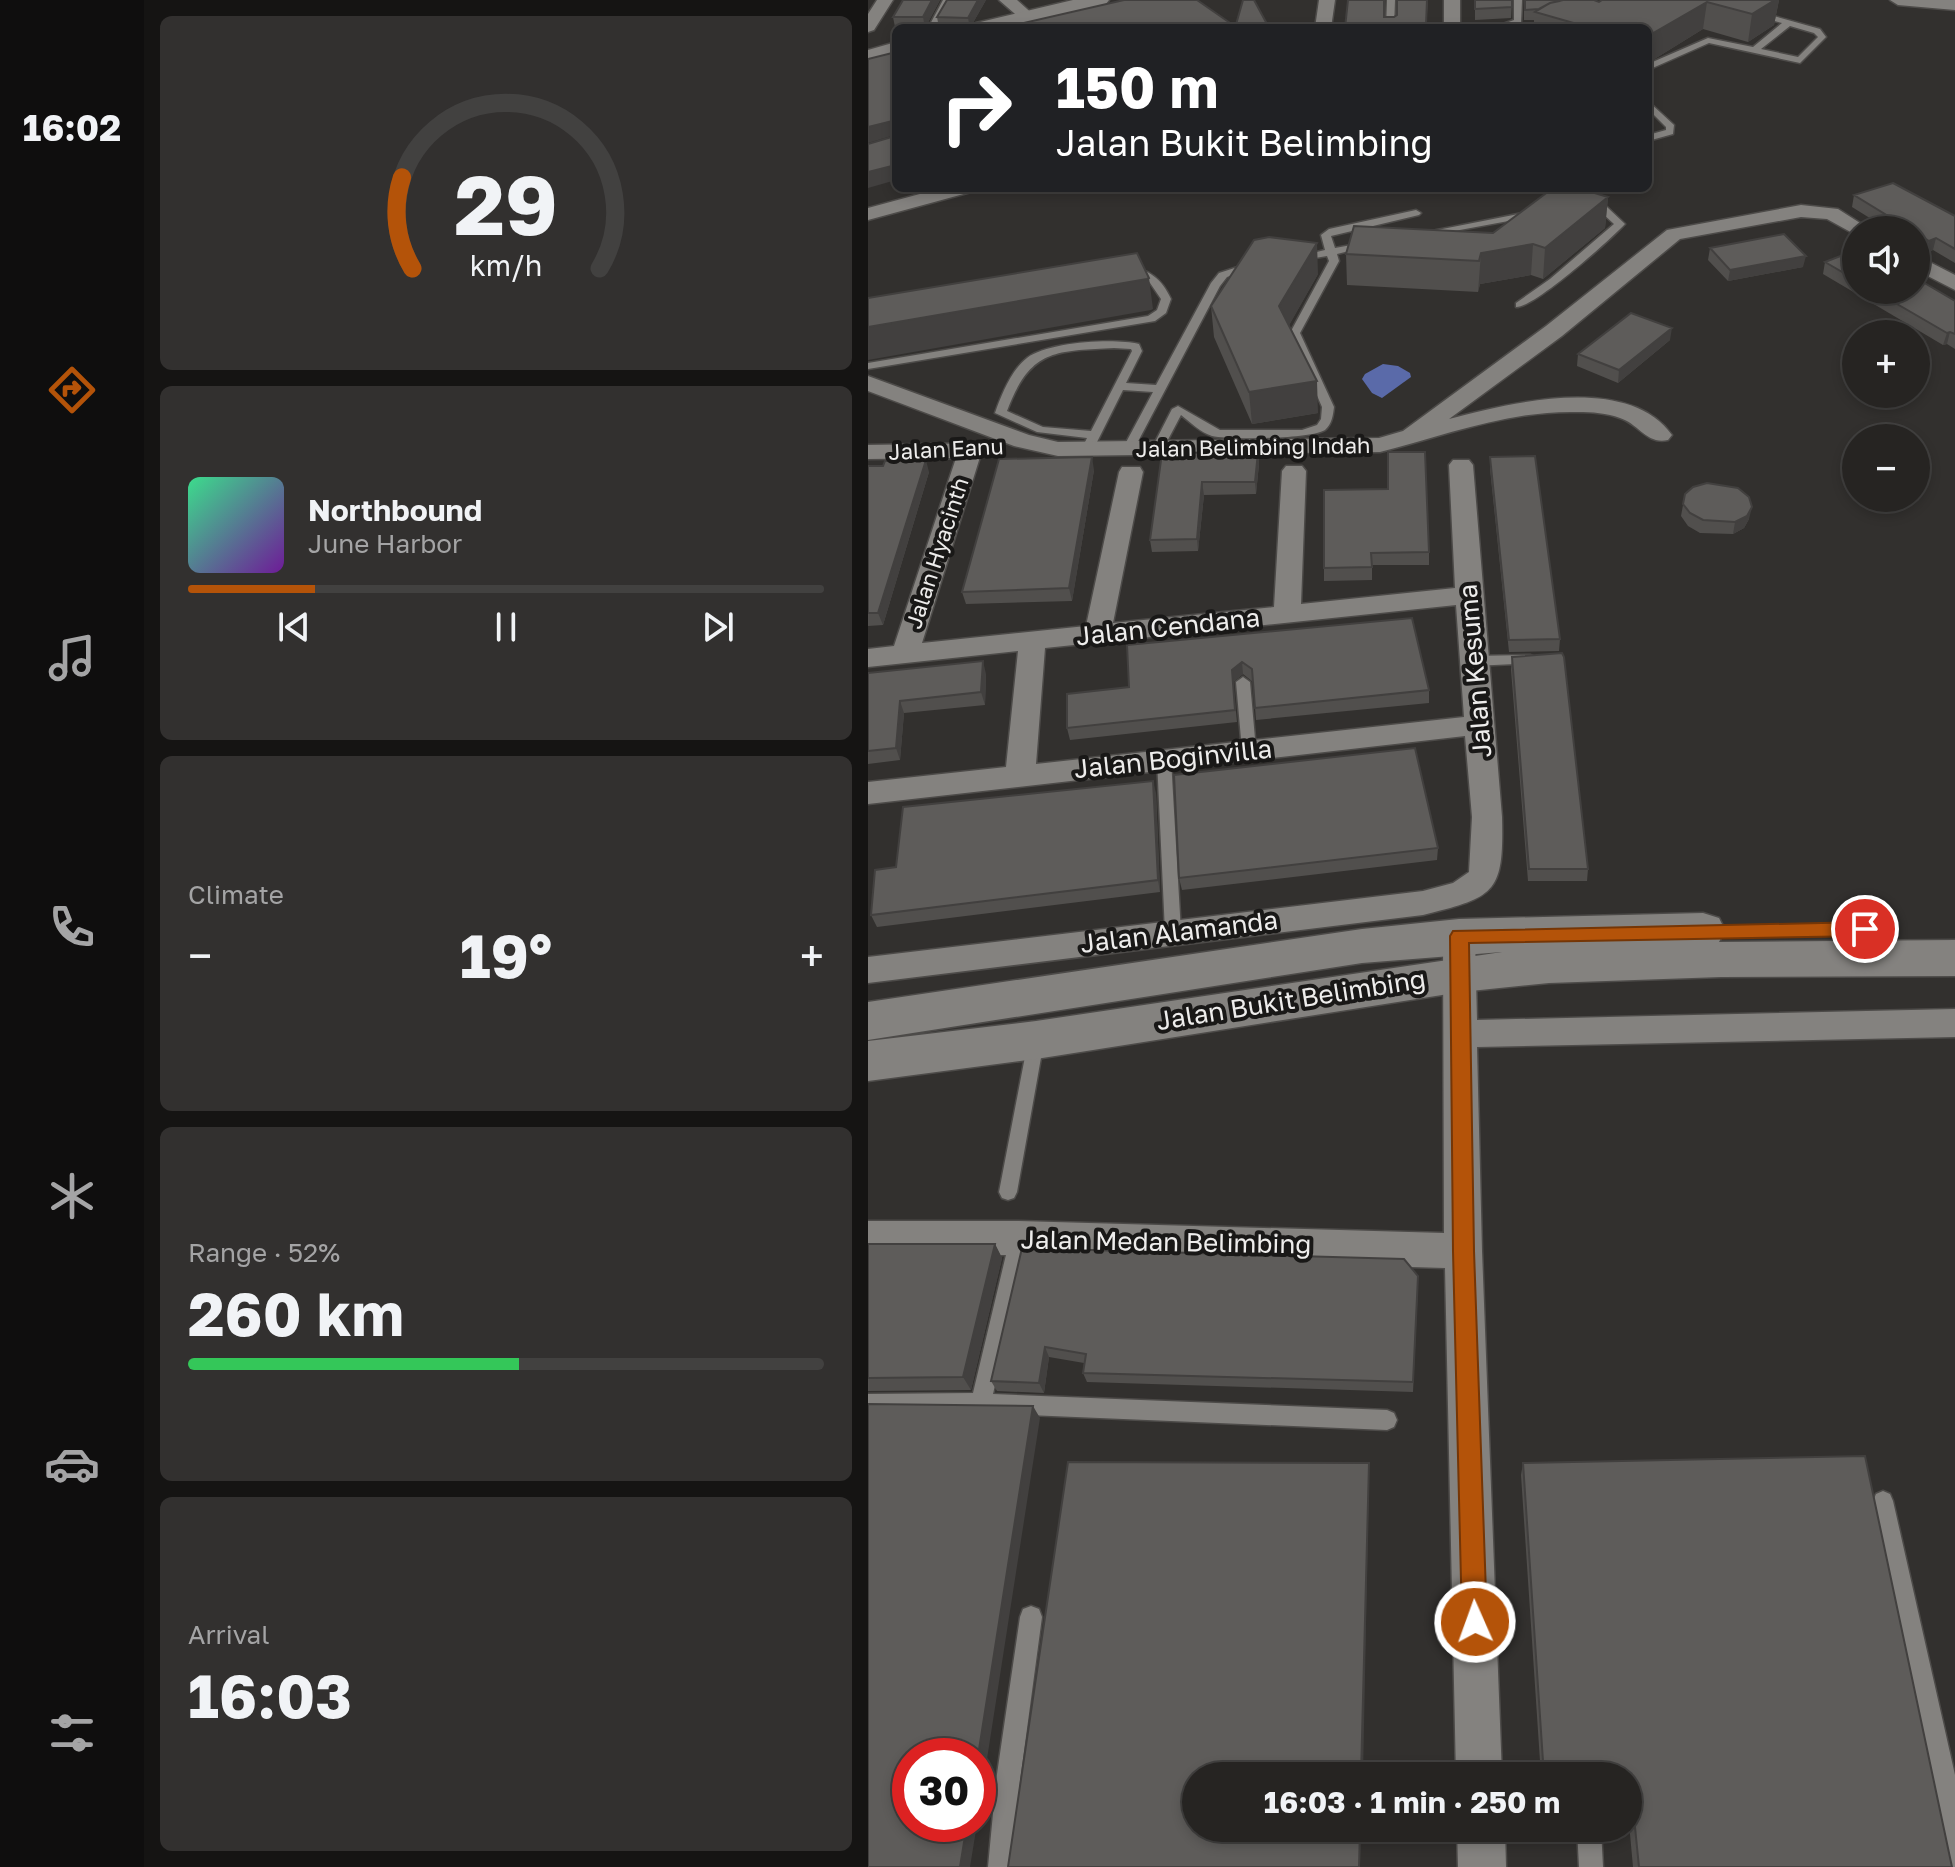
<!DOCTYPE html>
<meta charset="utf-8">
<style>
:root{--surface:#262422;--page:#32302f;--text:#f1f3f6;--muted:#a4a4a5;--line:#424140;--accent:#b45309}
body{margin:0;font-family:"Golos Text",sans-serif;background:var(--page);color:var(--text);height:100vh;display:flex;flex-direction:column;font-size:30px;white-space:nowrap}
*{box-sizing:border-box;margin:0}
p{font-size:26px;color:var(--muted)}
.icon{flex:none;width:44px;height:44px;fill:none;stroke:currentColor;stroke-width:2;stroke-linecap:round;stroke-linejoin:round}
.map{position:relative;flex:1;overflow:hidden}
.details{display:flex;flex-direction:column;gap:16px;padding:16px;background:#151413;width:724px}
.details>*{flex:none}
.top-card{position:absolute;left:24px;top:24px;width:760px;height:168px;border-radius:12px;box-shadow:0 4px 12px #0003,0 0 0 2px var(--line);background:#202124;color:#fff;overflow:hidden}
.tools{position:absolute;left:974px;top:216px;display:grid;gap:16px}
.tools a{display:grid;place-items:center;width:88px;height:88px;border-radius:50%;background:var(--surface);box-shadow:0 4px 12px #0003,0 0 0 2px var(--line);font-size:40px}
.speed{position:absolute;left:24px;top:1738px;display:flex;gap:16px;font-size:40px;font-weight:700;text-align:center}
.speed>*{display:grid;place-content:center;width:104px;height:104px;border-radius:50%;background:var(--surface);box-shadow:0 4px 12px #0003,0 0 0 2px var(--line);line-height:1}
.speed .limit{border:12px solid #d22;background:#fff;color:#111}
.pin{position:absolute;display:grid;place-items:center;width:68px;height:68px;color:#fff;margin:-34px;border:4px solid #fff;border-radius:50%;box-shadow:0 2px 8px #0007}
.me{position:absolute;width:88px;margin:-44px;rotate:358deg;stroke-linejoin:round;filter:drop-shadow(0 0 6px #0008)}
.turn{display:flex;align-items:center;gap:28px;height:168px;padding:0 32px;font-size:36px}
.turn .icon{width:104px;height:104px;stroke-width:2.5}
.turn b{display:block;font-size:56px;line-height:68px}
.big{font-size:60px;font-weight:700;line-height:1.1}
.details .widget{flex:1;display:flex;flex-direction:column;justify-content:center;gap:12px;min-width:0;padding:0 28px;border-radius:12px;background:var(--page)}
.details .dial{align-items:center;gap:0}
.dial svg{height:208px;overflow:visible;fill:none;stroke:var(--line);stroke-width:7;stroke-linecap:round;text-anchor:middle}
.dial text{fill:var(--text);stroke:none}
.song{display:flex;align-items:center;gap:24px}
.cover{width:96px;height:96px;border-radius:12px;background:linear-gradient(135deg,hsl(150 70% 55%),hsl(280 70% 35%))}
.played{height:8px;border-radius:4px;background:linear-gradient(90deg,var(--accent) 20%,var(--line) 20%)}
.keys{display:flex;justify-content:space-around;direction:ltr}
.heat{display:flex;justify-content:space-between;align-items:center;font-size:44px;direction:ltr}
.charge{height:12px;border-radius:6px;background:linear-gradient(90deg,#34c759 52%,var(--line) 0)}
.trip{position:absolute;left:314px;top:1762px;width:460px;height:80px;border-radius:40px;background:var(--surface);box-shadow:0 4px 12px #0003,0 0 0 2px var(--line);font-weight:700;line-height:80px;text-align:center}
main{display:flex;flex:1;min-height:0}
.dock{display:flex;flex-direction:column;width:144px;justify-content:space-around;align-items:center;background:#0f0e0e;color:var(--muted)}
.dock .icon{width:56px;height:56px}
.dock .current{color:var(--accent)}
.dock b{font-size:36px;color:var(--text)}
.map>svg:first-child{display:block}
.water{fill:#5a6aa9}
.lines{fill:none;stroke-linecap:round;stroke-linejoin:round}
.service-casing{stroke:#4d4b49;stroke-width:3}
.minor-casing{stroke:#4d4b49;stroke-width:3}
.tertiary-casing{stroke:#4d4b49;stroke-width:3}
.secondary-casing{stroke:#4d4b49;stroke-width:3}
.service{fill:#84827f;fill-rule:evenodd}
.minor{fill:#84827f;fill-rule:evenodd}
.tertiary{fill:#84827f;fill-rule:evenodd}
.secondary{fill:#84827f;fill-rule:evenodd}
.wall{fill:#514f4d}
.shaded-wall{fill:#42403f}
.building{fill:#5e5c5a;stroke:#42403f;stroke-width:2}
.route{fill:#b45309;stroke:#753606;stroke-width:2}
.labels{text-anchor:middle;stroke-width:8;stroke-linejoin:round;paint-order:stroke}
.far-street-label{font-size:22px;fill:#eeedec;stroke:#191817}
.street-label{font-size:26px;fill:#eeedec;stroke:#191817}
</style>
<main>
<nav class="dock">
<b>16:02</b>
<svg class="icon current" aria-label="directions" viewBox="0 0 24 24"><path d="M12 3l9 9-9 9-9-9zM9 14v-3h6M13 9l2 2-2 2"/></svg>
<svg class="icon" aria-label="music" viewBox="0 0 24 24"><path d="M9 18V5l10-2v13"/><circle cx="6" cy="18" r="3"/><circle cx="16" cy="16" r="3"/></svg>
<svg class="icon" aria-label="phone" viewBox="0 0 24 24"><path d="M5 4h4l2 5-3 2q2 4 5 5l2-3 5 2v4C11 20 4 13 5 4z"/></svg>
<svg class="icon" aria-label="climate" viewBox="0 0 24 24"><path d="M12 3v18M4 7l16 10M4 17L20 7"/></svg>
<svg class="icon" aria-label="car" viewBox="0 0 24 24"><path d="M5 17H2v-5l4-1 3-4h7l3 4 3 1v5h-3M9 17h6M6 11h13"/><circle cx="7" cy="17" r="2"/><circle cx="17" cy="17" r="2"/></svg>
<svg class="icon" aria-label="filters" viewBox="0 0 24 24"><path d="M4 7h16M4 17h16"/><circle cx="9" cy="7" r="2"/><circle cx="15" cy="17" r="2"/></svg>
</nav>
<section class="details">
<div class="widget dial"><svg viewBox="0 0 100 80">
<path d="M14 69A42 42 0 1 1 86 69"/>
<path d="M14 69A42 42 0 0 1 10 34" stroke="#b45309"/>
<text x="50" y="56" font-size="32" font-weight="700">29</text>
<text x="50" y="72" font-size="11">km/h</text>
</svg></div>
<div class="widget">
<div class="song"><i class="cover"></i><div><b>Northbound</b><p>June Harbor</p></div></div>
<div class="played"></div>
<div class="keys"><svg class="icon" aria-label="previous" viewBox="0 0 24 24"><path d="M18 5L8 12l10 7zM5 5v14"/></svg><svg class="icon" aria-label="pause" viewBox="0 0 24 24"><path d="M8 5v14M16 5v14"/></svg><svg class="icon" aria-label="next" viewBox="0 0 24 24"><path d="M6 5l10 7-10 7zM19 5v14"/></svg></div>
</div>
<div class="widget"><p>Climate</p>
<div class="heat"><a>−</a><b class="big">19°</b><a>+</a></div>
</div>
<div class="widget"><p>Range · 52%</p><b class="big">260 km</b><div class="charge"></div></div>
<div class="widget"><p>Arrival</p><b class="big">16:03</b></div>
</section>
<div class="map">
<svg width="1087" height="1867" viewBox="0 0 1087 1867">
<rect width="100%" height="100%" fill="#32302e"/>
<path class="water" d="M 515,364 L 530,366 L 542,373 L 543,377 L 514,398 L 504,393 L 494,379 L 497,374 Z"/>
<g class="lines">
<g class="service-casing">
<path id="service" d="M 75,0 L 83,0 L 68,28 L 60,28 Z
M 519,0 L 527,0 L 526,28 L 518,28 Z
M 646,0 L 654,0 L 653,23 L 636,28 L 624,28 L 646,20 Z
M 888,11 L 952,29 L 958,37 L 932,63 L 841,43 L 780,70 L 780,64 L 840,38 L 885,47 L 914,23 L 885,15 ZM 922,26 L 946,33 L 950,37 L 930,57 L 893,49 Z
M 780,101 L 806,125 L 805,134 L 780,141 L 780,135 L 798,130 L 798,127 L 780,109 Z
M 720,204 L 739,207 L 757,224 C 742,240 666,308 648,307 L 648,303 L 682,279 L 746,224 L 733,212 L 717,209 L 715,207 Z
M 548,210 L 553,213 L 551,215 L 463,236 L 467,248 L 500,242 L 505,245 L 469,254 L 471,261 L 432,333 L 466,407 C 465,415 464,424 457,430 C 443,439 361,440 344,436 C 332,432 323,423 313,415 L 294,451 L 286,451 L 284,448 L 304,409 L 310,406 L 352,430 L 434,430 L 449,425 L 453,419 L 454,407 L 422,333 L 461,261 L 459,256 L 429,261 L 424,258 L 457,250 L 453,235 L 461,229 Z
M 665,211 L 668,212 L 668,216 L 554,237 L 549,234 Z
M 382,263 L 391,265 L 359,277 L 352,286 L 265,451 L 261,452 L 255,448 L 285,392 L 255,390 L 225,450 L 219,454 L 213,450 L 219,438 L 169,432 L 127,413 C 133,396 143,370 159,358 C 180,342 245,338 271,344 L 274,351 L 258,383 L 288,385 L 343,283 L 351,273 ZM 246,348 L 263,349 L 264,351 L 223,431 L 175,427 L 139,411 C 162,350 185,351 246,348 Z
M 259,266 C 281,269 294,279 303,299 L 298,313 L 287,321 L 0,369 L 0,363 L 280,316 L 289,310 L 293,299 L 280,280 L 255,271 L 255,267 Z
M 662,655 L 667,657 L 667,663 L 605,666 L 598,661 L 605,656 Z
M 375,677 L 382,682 L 388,750 L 381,755 L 374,750 L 368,682 Z
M 296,754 L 303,759 L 313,932 L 311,936 L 299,936 L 297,932 L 289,759 Z
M 168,1034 L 174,1036 L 176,1041 L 149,1192 L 146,1198 L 140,1200 L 134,1198 L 131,1192 L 160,1041 L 162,1036 Z
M 151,1230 L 158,1232 L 160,1238 L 125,1394 L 519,1410 L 526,1413 L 529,1420 L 526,1427 L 519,1430 L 113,1413 L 0,1414 L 0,1394 L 105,1393 L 142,1238 L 144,1232 Z
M 1015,1491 L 1022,1494 L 1025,1501 L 1087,1775 L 1087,1867 L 1075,1867 L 1074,1823 L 1005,1501 L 1008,1494 Z
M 163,1606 L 171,1609 L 174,1617 L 152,1781 L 144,1867 L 120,1867 L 128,1781 L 152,1617 L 155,1609 Z
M 709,1828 L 733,1828 L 735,1867 L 711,1867 Z"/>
</g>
<g class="minor-casing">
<path id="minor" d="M 9,0 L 25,0 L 6,30 L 0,32 L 0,14 Z
M 131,0 L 149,0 L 168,17 L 166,20 L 154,20 Z
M 451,0 L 467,0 L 463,28 L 447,28 Z
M 576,0 L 592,0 L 592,28 L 576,28 Z
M 1022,0 L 1087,0 L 1087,10 L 1030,5 Z
M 74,188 L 106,188 L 103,192 L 0,220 L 0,208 Z
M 933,205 L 970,209 L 1003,230 L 988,230 L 988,235 L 959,219 L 933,217 L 812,239 L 694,336 L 581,419 C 641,403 760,373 804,435 L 800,440 C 779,445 771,424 752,418 C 739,413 724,412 710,412 C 641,410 576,436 512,452 L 190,456 L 146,446 L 0,391 L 0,376 L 161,435 L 190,442 L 511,438 L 535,431 L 678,326 L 799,230 Z
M 1048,255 L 1087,275 L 1087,290 L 1048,270 Z
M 121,443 L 129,445 L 133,450 L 129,455 L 112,457 L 54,643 L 218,626 L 251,472 L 254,467 L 272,467 L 275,472 L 245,623 L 406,607 L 414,471 L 418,466 L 434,466 L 438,471 L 433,604 L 587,588 L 581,465 L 585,460 L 601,460 L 605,465 L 634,817 C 636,894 627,897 555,915 L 0,983 L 0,957 L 555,891 L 585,883 L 601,872 L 604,817 L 597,736 L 0,804 L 0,782 L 138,767 L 150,651 L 0,667 L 0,649 L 26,646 L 88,458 L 0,459 L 0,445 ZM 588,605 L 596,717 L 168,764 L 177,648 Z
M 591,924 L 602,927 L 607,936 L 609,1020 L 1087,1009 L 1087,1037 L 609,1047 L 614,1251 L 634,1776 L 588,1776 L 577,1268 L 151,1255 L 0,1255 L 0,1221 L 151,1221 L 576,1233 L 575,936 L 580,927 Z
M 589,1828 L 637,1828 L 638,1867 L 590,1867 Z"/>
</g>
<g class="tertiary-casing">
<path id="tertiary" d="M 205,0 L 241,0 L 238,4 L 142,28 L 105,28 L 108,23 Z
M 28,42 L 28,56 L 0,64 L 0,50 Z"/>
</g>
<g class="secondary-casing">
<path id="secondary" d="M 835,913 L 851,918 L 857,930 L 851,942 L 1087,940 L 1087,976 L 853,977 L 681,983 L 593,992 L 168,1059 L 0,1081 L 0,1041 L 168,1021 L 634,952 L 494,963 L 0,1040 L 0,1002 L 494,929 L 591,919 Z"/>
</g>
<use href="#service" class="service"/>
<use href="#minor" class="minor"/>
<use href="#tertiary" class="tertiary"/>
<use href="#secondary" class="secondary"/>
</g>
<path class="wall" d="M 72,0 L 57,28 L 27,27 L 25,17 Z
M 118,0 L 102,28 L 71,28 L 69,17 Z
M 560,0 L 558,28 L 477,28 L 516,17 L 526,17 Z
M 607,0 L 644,0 L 643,18 L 607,20 Z
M 656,0 L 731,2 L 911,0 L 906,25 L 880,42 L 835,29 L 780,63 L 780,28 L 666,28 L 666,20 L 656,20 Z
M 986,195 L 1087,216 L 1087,263 L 1065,250 L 1058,253 L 1048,246 L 1048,230 L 1021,230 L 984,207 Z
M 740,197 L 737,228 L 675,279 L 663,275 L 612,284 L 610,292 L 479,285 L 478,254 L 625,233 Z
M 842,248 L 935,267 L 860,281 L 840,260 Z
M 988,250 L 988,290 L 1048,290 L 1087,301 L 1087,349 L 1079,344 L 1075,345 L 955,274 L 957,262 Z
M 450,274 L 421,325 L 450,413 L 384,424 L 346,337 L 343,306 Z
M 802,340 L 750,383 L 709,366 L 710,354 Z
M 390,452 L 391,464 L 388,494 L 336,495 L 330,551 L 284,552 L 282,540 L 294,453 Z
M 622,457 L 692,639 L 691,651 L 641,652 L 622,469 Z
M 0,466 L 61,472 L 15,625 L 0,626 Z
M 226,470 L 204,601 L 98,604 L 94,592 Z
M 456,490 L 561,552 L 561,565 L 504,565 L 504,580 L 456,581 Z
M 817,494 L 881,519 L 876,528 L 865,534 L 832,533 L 820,526 L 813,516 Z
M 259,645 L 561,690 L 561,703 L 388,720 L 385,682 L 375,674 L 365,682 L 369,722 L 202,740 L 199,728 L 261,687 Z
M 644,657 L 720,869 L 719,881 L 660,881 L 643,670 Z
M 0,673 L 118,674 L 117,705 L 36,713 L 32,760 L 0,764 Z
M 288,793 L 292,892 L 9,927 L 3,915 L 28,867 Z
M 570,848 L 569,860 L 314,890 L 311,878 Z
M 0,1244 L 127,1244 L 134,1258 L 103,1390 L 0,1391 Z
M 154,1248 L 550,1287 L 545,1392 L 219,1382 L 215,1373 L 216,1363 L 181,1357 L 176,1393 L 129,1391 L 123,1381 Z
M 655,1463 L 1084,1867 L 765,1867 L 760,1812 L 760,1776 L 673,1776 L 653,1475 Z"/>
<path class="shaded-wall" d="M 64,0 L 72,0 L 57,28 L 55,17 Z
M 110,0 L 118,0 L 102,28 L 100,18 Z
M 907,0 L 911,0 L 906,25 L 880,42 L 884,14 Z
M 839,2 L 835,29 L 780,63 L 780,36 Z
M 399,24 L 399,28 L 367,28 Z
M 365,25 L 365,28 L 347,28 L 347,27 Z
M 24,121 L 27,135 L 0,143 L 0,127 Z
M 28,165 L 28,180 L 0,188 L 0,172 Z
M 740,197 L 737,228 L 675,279 L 677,248 Z
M 1068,238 L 1065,250 L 1058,253 L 1061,241 Z
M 449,243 L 450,274 L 414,338 L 411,306 Z
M 665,244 L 663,275 L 612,284 L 610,292 L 613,253 Z
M 938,256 L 935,267 L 860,281 L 862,270 Z
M 281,278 L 285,309 L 283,310 L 0,360 L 0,327 Z
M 804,328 L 802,340 L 750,383 L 751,370 Z
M 1082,332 L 1079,344 L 1075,345 L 1079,333 Z
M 449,381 L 450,413 L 384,424 L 381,392 Z
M 390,452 L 391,464 L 388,494 L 387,482 Z
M 224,457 L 226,470 L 204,601 L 201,588 Z
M 58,460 L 61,472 L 15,625 L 10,613 Z
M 334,482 L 336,495 L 330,551 L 329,539 Z
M 884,507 L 881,519 L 876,528 L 865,534 L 867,522 Z
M 115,661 L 118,674 L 117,705 L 113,692 Z
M 374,662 L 375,674 L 365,682 L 369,722 L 364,670 Z
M 32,701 L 36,713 L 32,760 L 28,748 Z
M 285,781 L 288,793 L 292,892 L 290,880 Z
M 127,1244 L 134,1258 L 103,1390 L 95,1377 Z
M 177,1347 L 181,1357 L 176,1393 L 171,1383 Z
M 165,1406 L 172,1418 L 110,1817 L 110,1756 Z
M 501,1463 L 501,1476 L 495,1776 L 493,1776 Z
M 99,1824 L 109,1824 L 102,1867 L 92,1867 Z
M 492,1828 L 493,1828 L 492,1867 L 491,1867 Z"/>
<path class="building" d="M 35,0 L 64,0 L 55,17 L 25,17 Z
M 79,0 L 110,0 L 100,18 L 69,17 Z
M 256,0 L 329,0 L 365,25 L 347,27 L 348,28 L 134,28 Z
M 375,0 L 386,0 L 399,24 L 367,28 Z
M 480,0 L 516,0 L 516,17 L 526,17 L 529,15 L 529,0 L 559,0 L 558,25 L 524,25 L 527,28 L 477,28 Z
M 607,0 L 644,0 L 644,7 L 607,9 Z
M 657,0 L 692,0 L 692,1 L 682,3 L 671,9 L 657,10 Z
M 695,0 L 726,0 L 731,2 L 734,0 L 907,0 L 884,14 L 839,2 L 780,36 L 780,28 L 723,28 L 667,12 L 682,3 Z
M 28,52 L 28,165 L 0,172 L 0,144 L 27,136 L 27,124 L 24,121 L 0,127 L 0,59 Z
M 1025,183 L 1087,216 L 1087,249 L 1068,238 L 1061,241 L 1048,233 L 1048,230 L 1043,230 L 986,195 Z
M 685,188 L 710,188 L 740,197 L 677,248 L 665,244 L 613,253 L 611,261 L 478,254 L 486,226 L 625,233 Z
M 916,234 L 938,256 L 862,270 L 842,248 Z
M 401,237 L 449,243 L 411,306 L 449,381 L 381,392 L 343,306 L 386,240 Z
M 988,250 L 988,280 L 957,262 Z
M 269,253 L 281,278 L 279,279 L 0,327 L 0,298 Z
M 1048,278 L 1087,301 L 1087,334 L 1082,332 L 1079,333 L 1005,290 L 1048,290 Z
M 763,313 L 804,328 L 751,370 L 710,354 Z
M 390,452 L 387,482 L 334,482 L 329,539 L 282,540 L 294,453 Z
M 520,452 L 557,452 L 561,552 L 503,553 L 504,567 L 456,568 L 456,490 L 520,489 Z
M 667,456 L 692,639 L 641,640 L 622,457 Z
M 224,457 L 201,588 L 94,592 L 131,459 Z
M 58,460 L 10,613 L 0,613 L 0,466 L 15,466 L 17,461 Z
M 839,483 L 870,488 L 881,497 L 884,507 L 879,516 L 867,522 L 835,520 L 822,513 L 815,504 L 817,494 L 825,487 Z
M 544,618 L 561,690 L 387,708 L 384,669 L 374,662 L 364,670 L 367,710 L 199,728 L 199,694 L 261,687 L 259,645 Z
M 694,653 L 696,657 L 720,869 L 661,869 L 644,657 Z
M 115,661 L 113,692 L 32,701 L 28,748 L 0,751 L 0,673 Z
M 547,748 L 570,848 L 311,878 L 306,775 Z
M 285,781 L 290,880 L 3,915 L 7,870 L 28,867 L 35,807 Z
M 0,1244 L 127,1244 L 95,1377 L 0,1378 Z
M 154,1248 L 536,1259 L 550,1276 L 545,1382 L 215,1373 L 218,1354 L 177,1347 L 171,1383 L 123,1381 Z
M 0,1404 L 165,1406 L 110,1756 L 42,1756 L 42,1824 L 99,1824 L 92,1867 L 0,1867 Z
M 997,1456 L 1084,1867 L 771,1867 L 763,1787 L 760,1787 L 760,1776 L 676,1776 L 655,1463 Z
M 200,1462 L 501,1463 L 493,1776 L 328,1776 L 328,1828 L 492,1828 L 491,1867 L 140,1867 Z"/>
<path class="route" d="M 997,922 L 1006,929 L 997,936 L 601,943 L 606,1251 L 619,1622 L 615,1630 L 607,1634 L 598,1630 L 594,1622 L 585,1251 L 582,936 L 585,931 Z"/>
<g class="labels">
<g class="far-street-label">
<text transform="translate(385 447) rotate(-1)" y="8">Jalan Belimbing Indah</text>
<text transform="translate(78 449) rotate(-3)" y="8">Jalan Eanu</text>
<text transform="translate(69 553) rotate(-72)" y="8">Jalan Hyacinth</text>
</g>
<g class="street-label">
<text transform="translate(300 627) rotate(-6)" y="9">Jalan Cendana</text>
<text transform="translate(607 671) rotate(-95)" y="9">Jalan Kesuma</text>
<text transform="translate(305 759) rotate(-6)" y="9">Jalan Boginvilla</text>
<text transform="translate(311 932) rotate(-7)" y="9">Jalan Alamanda</text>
<text transform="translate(423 1000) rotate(-9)" y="9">Jalan Bukit Belimbing</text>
<text transform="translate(298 1242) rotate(1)" y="9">Jalan Medan Belimbing</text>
</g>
</g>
</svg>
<div class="tools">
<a><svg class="icon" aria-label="sound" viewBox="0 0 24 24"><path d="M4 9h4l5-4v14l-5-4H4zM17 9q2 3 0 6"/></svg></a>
<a>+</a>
<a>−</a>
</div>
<div class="speed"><div class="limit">30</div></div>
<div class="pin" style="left:997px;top:929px;background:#d93025"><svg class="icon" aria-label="arrive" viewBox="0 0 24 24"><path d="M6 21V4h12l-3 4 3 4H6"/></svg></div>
<svg class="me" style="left:607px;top:1622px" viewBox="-20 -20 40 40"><circle r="17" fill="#b45309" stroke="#fff" stroke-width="3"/><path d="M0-11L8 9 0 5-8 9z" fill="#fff"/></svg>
<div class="trip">16:03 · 1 min · 250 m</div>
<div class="top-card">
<div class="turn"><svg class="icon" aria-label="right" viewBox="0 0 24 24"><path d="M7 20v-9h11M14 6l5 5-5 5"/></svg><div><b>150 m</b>Jalan Bukit Belimbing</div></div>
</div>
</div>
</main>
